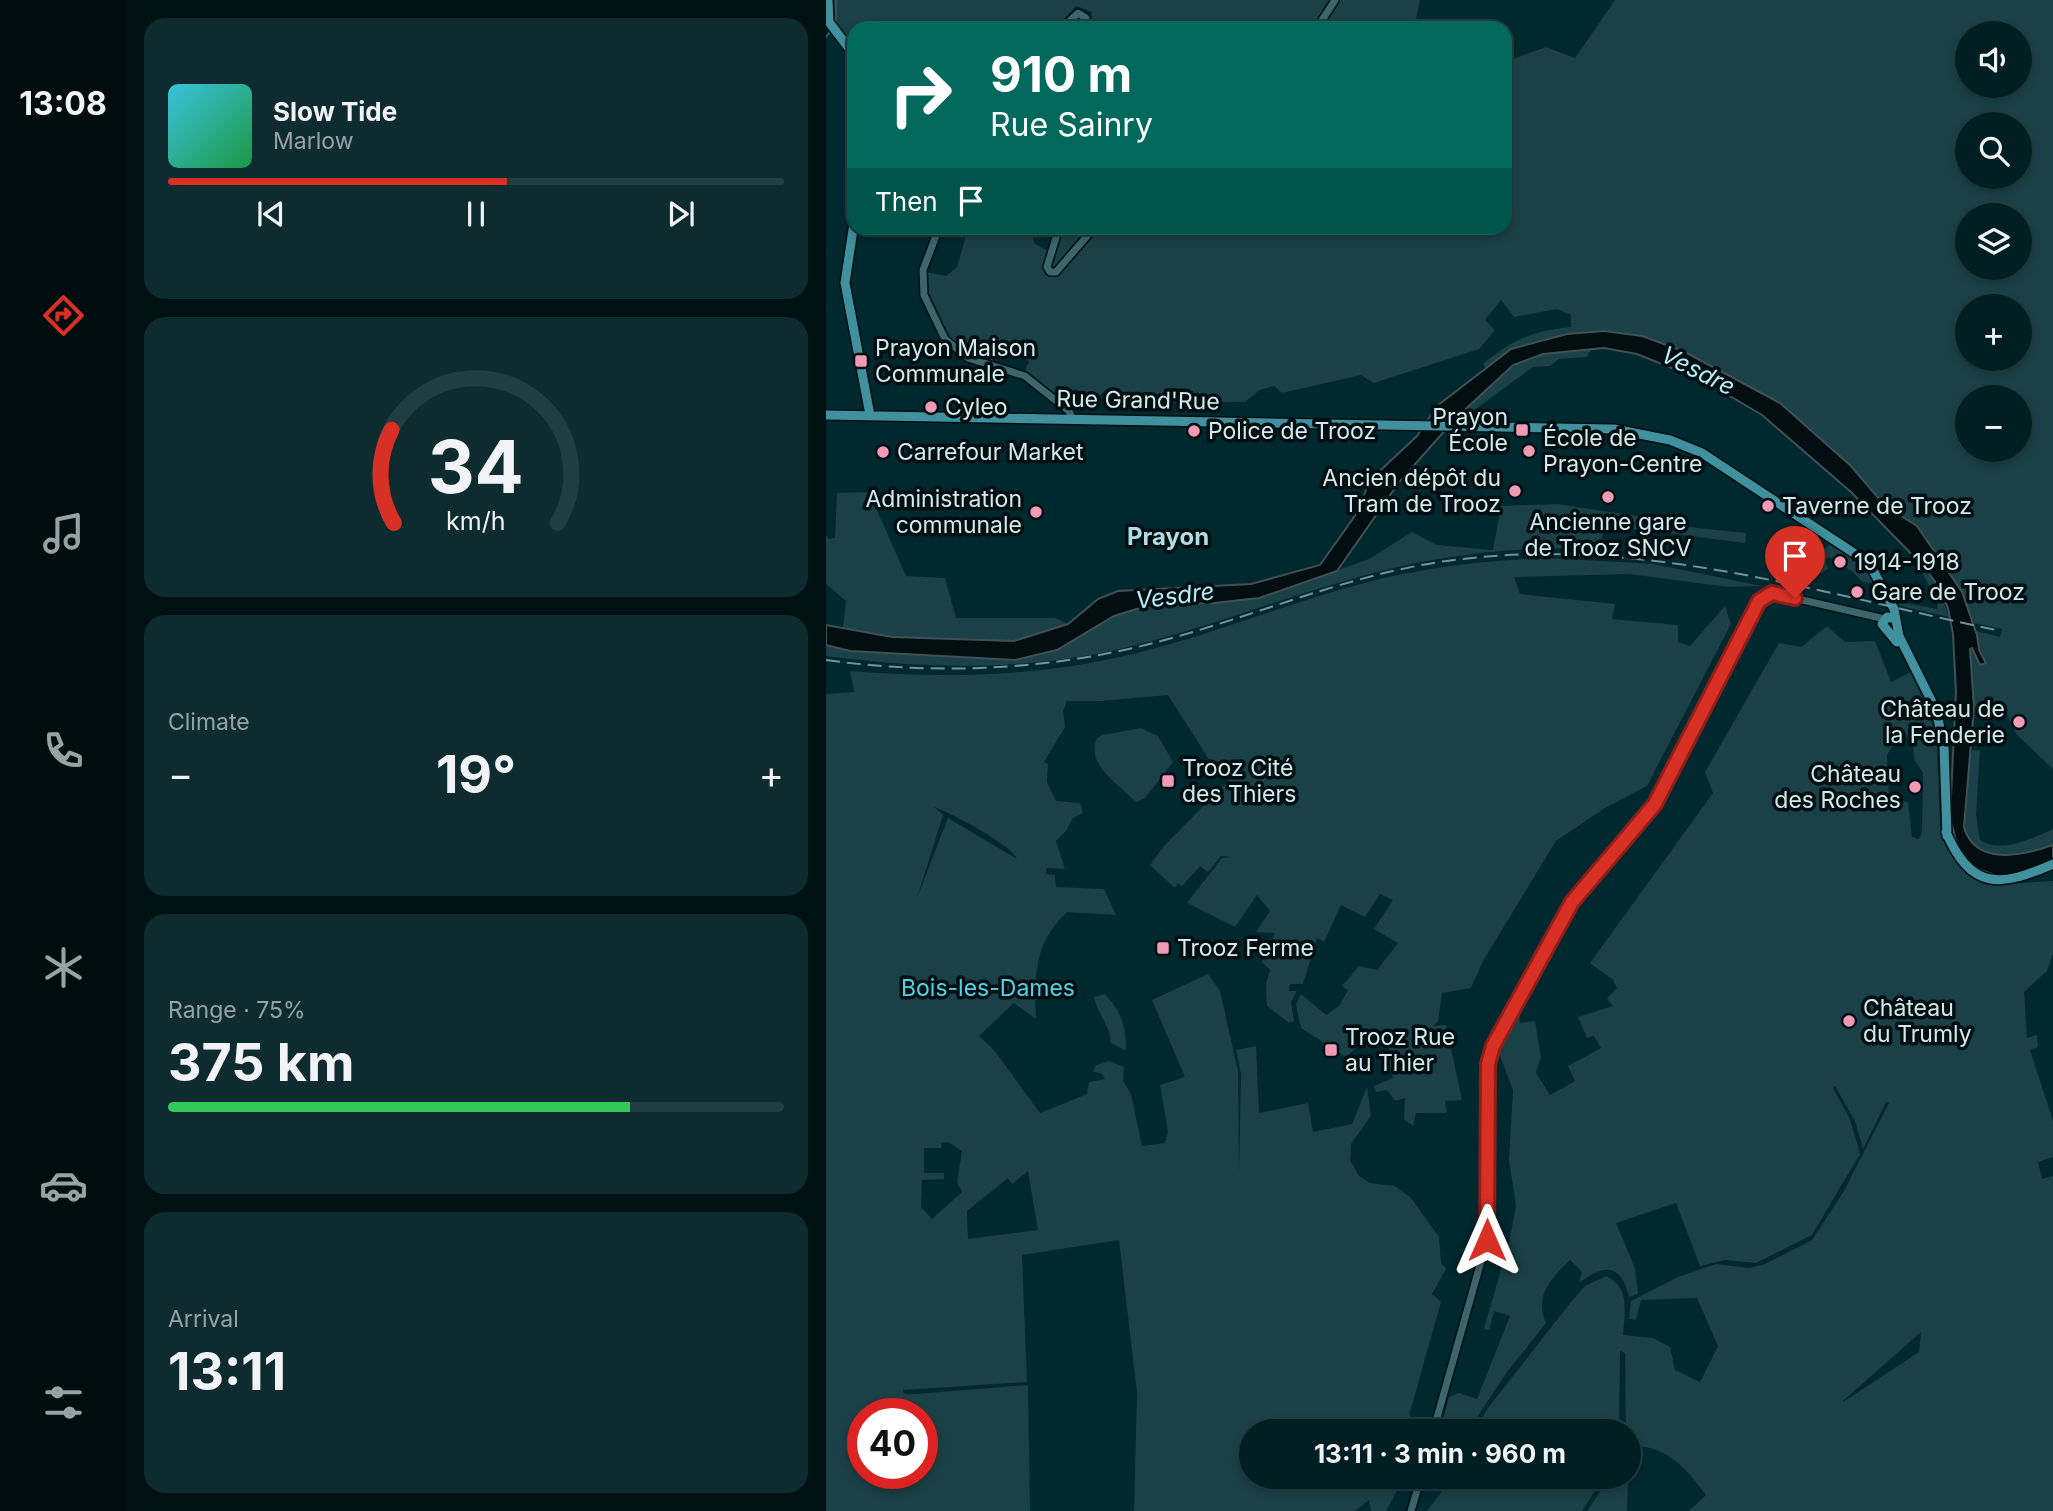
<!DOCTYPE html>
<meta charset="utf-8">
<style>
:root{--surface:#001f23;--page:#0e2c30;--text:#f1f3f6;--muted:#95a2a6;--line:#223d41;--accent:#d93025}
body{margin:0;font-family:Inter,sans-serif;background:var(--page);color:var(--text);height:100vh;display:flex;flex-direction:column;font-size:26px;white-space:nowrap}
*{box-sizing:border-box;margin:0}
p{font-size:23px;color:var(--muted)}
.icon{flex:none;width:38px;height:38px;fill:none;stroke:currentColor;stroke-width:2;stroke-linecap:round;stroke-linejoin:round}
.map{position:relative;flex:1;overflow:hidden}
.panel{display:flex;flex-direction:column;gap:18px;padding:18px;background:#001113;width:700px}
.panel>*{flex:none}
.top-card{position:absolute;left:21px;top:21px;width:665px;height:214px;border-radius:21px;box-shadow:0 4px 10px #0003,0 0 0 2px var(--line);background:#00695c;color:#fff;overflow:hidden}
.fabs{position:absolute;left:1129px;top:21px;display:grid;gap:14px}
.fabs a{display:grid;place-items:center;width:77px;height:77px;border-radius:50%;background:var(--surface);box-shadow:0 4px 10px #0003,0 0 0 2px var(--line);font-size:35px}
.speed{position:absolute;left:21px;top:1398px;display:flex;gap:14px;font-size:35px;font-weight:700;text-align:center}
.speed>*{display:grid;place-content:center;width:91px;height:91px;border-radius:50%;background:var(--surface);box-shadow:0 4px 10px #0003,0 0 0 2px var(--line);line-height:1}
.speed .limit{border:10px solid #d22;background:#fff;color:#111}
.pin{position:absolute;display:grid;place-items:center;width:60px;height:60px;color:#fff;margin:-72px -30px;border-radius:50% 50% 50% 0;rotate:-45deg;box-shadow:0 0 7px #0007}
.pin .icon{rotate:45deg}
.me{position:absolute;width:77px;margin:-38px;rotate:0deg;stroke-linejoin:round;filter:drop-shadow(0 0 5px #0008)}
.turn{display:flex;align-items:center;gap:24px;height:147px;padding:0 28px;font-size:32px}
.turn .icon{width:91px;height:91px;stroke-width:2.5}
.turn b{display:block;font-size:49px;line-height:60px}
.then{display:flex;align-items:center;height:66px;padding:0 28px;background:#0003;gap:14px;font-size:26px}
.big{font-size:52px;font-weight:700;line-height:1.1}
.panel .widget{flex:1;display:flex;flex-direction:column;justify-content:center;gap:10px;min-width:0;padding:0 24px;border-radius:21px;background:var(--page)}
.panel .dial{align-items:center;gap:0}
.dial svg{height:182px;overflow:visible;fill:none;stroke:var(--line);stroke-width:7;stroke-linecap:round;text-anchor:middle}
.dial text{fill:var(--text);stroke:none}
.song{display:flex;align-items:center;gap:21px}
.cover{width:84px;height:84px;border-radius:10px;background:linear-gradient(135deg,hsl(190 70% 55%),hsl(140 70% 35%))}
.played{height:7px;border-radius:4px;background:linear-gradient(90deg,var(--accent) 55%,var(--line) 55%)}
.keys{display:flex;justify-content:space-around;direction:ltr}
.heat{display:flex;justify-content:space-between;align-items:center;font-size:38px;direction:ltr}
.charge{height:10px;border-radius:5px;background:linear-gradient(90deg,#34c759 75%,var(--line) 0)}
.trip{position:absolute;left:413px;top:1419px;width:402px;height:70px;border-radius:35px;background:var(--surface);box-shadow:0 4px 10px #0003,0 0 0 2px var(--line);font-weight:700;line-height:70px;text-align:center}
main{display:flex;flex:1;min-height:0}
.tabs{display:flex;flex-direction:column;width:126px;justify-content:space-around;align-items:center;background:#000c0e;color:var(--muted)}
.tabs .icon{width:49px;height:49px}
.tabs .active{color:var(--accent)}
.tabs b{font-size:32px;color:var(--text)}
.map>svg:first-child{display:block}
.green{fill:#1a4147;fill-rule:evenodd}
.water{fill:#020e11;stroke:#415053;stroke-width:2}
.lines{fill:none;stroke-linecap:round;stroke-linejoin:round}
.stream{stroke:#415053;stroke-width:2}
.minor-casing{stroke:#000f13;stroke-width:10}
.major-casing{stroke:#000f13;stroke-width:12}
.minor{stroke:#3d656c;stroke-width:7}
.major{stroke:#40909d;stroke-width:9}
.rail{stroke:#749398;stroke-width:2;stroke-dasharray:14 7;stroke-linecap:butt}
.route-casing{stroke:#8d1f18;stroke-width:18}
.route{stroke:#d93025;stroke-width:12}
.poi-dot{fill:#f09ab5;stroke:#020f12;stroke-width:2.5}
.labels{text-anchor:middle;stroke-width:7;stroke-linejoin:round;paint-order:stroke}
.poi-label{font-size:23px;fill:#d3e9ed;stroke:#020f12;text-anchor:start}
.street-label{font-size:23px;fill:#d3e9ed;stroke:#020f12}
.park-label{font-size:23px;fill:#51d3e7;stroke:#020f12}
.water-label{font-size:24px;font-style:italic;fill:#b6edf7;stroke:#020f12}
.neighbourhood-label{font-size:24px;font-weight:bold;fill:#b1dce4;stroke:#020f12}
</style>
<main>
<nav class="tabs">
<b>13:08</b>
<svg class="icon active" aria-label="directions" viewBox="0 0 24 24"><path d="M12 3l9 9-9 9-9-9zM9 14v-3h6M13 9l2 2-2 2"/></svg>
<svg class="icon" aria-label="music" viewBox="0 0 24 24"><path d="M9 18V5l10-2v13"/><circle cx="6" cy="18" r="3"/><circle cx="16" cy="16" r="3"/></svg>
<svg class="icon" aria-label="phone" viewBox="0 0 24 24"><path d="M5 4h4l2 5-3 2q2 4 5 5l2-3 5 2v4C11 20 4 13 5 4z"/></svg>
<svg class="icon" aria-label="climate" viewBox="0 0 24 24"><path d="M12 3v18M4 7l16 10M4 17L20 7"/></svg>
<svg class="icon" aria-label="car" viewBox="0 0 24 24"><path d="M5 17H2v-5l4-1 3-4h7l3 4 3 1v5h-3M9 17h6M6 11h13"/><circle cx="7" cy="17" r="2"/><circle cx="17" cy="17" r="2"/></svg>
<svg class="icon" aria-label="filters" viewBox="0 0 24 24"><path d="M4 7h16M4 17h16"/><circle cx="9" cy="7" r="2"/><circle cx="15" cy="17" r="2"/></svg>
</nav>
<section class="panel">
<div class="widget">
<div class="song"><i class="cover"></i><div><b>Slow Tide</b><p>Marlow</p></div></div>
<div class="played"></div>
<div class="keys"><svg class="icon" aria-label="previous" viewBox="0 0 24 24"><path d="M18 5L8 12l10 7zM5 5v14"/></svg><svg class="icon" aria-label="pause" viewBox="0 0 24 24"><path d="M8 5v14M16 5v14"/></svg><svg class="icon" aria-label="next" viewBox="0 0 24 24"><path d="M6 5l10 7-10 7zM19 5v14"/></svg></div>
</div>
<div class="widget dial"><svg viewBox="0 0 100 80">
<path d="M14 69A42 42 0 1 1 86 69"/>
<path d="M14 69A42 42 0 0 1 13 28" stroke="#d93025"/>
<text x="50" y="56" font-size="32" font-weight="700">34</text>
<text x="50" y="72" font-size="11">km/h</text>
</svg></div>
<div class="widget"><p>Climate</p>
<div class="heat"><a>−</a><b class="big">19°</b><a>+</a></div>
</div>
<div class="widget"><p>Range · 75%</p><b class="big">375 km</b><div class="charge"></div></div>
<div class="widget"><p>Arrival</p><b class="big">13:11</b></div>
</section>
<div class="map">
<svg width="1227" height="1511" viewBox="0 0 1227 1511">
<rect width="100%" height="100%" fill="#00292f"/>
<path class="green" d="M 7,0 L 505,0 L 486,28 L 265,28 L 266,12 L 250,6 L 230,28 L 28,28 L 28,35 L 21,39 L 7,20 Z
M 513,0 L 594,0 L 588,28 L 550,28 L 552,25 L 544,19 L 532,28 L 495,28 Z
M 789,0 L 1227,0 L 1227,769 L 1191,735 L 1176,704 L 1165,708 L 1148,707 L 1144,649 L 1160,663 L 1153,650 L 1150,631 L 1174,637 L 1176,629 L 1148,623 L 1136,592 L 1092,526 L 1059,506 L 1025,466 L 954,403 L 857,351 L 816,336 L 778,331 L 741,334 L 685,349 L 660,368 L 657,364 C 687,339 707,331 745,327 L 745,315 L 731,309 L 688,317 L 675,300 L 659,320 L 669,330 L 653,349 L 548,383 L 535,375 L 456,393 L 448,386 L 434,390 L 419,402 L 315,403 L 280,390 L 272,397 L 248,389 L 240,402 L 199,372 L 203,361 L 186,354 L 170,352 L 167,363 C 120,346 104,322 100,272 L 120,276 L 131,267 L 142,228 L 203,228 L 209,244 L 222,251 L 218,270 L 228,276 L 275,228 L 679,228 L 679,62 L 720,47 L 749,58 ZM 1141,33 L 1194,33 L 1194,86 L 1141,86 ZM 1141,124 L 1194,124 L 1194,177 L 1141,177 ZM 1141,215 L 1194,215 L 1194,268 L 1141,268 ZM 1141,306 L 1194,306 L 1194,359 L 1141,359 ZM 1141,397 L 1194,397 L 1194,450 L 1141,450 Z
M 236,228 L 265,228 L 233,268 L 228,268 L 225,263 Z
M 765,349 L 761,357 L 733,359 L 724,366 L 707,367 L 636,419 L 630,418 L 687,365 L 717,354 Z
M 43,492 L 80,576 L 119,578 L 130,618 L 229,618 L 242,624 L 188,641 L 66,637 L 17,628 L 20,601 L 0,584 L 0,535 L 3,539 L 9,538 L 11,493 Z
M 731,504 L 817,517 L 824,523 L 920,533 L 919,543 L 779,525 L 773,549 C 690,545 602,556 522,580 C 444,602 369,632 289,650 C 194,671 97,669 0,656 L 0,645 L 24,651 L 189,660 L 231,650 L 288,616 L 327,604 L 388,603 L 433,598 L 543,559 L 586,532 L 611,545 L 667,550 L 675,506 Z
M 1004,545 L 1038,565 L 1048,583 L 1036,582 L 1027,572 L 1003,557 L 999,560 L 1002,569 L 995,573 L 956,562 L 964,558 L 975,561 Z
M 722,558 L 828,564 L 936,586 L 902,587 L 803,574 L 688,577 L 694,594 L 789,604 L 786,619 L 852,625 L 852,642 L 864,646 L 899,606 L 905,624 L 821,786 L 779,808 L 730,841 L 657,961 L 645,988 L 616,993 L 612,1021 L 607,1026 L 620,1025 L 636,1100 L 619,1101 L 621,1113 L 590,1113 L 587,1126 L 578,1119 L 579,1098 L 569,1101 L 561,1090 L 550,1092 L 548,1086 L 567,1078 L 562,1061 L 553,1063 L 564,1050 L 551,1035 L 542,1037 L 520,1057 L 475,1028 L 470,1004 L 475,994 L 500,1015 L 513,1006 L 522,990 L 516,986 L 533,966 L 551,970 L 572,943 L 548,929 L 567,900 L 554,894 L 539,917 L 515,905 L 498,942 L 491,938 L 477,984 L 464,984 L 463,991 L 471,991 L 465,1002 L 468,1021 L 463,1023 L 441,1006 L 440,984 L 444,970 L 436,962 L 449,933 L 430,932 L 444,911 L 431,895 L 409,927 L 361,903 L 396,858 L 406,857 L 395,856 L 382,872 L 374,866 L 356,886 L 352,883 L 349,888 L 324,865 L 338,846 L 405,778 L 384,761 L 342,695 L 275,701 L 241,701 L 237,711 L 239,727 L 218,762 L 222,764 L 221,782 L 230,801 L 254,803 L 257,813 L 247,818 L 240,831 L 230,841 L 239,869 L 221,868 L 220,874 L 229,875 L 230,887 L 278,889 L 290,915 L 241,912 C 208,943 208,977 210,1019 L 188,1003 L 153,1036 L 168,1050 L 214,1113 L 261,1094 L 263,1082 L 279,1079 L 275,1073 L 267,1072 L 270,1065 L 283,1061 L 298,1067 L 297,1081 L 305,1094 L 316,1146 L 339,1143 L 342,1132 L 334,1085 L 359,1077 L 326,1000 L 382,974 L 394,991 L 412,1071 L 413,1174 L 415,1074 L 410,1050 L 430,1046 L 433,1113 L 482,1103 L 487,1132 L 526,1124 L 541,1087 L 545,1116 L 525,1144 L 524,1160 L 533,1176 L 544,1183 L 569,1186 L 585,1198 L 613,1237 L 615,1263 L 620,1269 L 606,1294 L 615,1302 L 584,1412 L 585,1431 L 425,1432 L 425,1477 L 571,1477 L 577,1480 L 560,1511 L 545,1511 L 543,1500 L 529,1511 L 308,1511 L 311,1393 L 293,1240 L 196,1255 L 201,1382 L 77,1390 L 78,1394 L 90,1394 L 202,1385 L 204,1511 L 0,1511 L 0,694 L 28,692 L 24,671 C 113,678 202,677 289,658 C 374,640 454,605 538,583 C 598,567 661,560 722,558 ZM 108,807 C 124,812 187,846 191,859 L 122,818 L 91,898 L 117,815 ZM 122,1142 L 136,1151 L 131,1182 L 136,1192 L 106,1219 L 95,1207 L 96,1180 L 118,1179 L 118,1173 L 98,1173 L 98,1148 L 116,1148 L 115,1143 ZM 202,1171 L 212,1230 L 142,1239 L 141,1211 L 182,1178 L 186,1184 ZM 37,1414 L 96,1414 L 96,1474 L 37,1474 Z
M 1099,568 L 1113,587 L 1123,617 L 1071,605 L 1069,601 L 1111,609 L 1112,601 L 1097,575 Z
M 1001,626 L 1019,642 L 1049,641 L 1065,682 L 1085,672 L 1103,712 L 1111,744 L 1114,825 L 1121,849 L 1141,872 L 1160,885 L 1227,881 L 1227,954 L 1221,971 L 1198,992 L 1201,1038 L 1211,1035 L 1212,1047 L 1204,1050 L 1227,1121 L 1227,1157 L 1212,1162 L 1216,1179 L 1227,1176 L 1227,1511 L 863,1511 L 880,1495 C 861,1470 844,1448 811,1446 L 807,1434 L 800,1431 L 799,1353 L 794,1351 L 793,1431 L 649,1431 L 662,1408 L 745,1302 L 759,1286 L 780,1276 C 804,1287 799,1311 797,1335 L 827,1338 L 844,1347 L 849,1370 L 874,1382 L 892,1346 L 871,1298 L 815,1300 L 810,1320 L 803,1319 L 805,1301 L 852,1277 L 890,1264 L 923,1268 L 939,1264 L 986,1240 L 1018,1191 L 1063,1103 L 1060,1102 L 1037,1149 L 1029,1121 L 1009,1086 L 1007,1088 L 1024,1119 L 1034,1154 L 986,1235 L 930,1263 L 899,1260 L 874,1266 L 850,1203 L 790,1223 L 809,1268 L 812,1294 L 803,1297 C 795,1263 778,1264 753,1283 L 756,1272 L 744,1260 C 725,1279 708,1295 720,1323 L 681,1372 L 642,1431 L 614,1430 L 623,1397 L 633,1393 L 651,1399 L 684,1316 L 668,1311 L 663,1330 L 658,1329 L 684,1238 L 690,1206 L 683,1160 L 687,1090 L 670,1045 L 692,1005 L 694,1023 L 709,1021 L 715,1057 L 710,1073 L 724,1095 L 749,1081 L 742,1066 L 775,1048 L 768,1036 L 761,1038 L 752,1017 L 787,1006 L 781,999 L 791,988 L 787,980 L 764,963 L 887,793 L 879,772 L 953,643 L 975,647 ZM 1077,730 L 1086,742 L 1089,761 L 1097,773 L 1096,831 L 1093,839 L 1086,837 L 1082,802 L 1063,799 L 1061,755 ZM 1095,1332 L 1093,1352 L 1017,1402 L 1017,1401 Z
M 315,728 L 332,736 L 347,762 L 319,798 L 310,802 C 293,784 259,765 271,738 L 276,735 Z
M 1146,750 L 1154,750 L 1150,815 L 1154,840 C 1173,854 1208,838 1227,829 L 1227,845 C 1215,850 1201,851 1189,853 C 1117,865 1139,794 1146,750 Z
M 279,994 C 296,1013 300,1026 300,1051 L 285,1043 C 284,1024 272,1016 268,997 Z
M 627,1477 L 778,1477 L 756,1511 L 601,1511 Z
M 784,1477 L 802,1477 L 801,1511 L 761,1511 Z"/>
<path class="water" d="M 778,331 L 816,336 L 857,351 L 954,403 L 1025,466 L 1059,506 L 1091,526 L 1136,592 L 1151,635 L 1153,650 L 1160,663 L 1154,665 L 1146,648 L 1144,649 L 1148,707 L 1138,827 C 1149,866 1196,856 1227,845 L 1227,859 L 1197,872 L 1176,877 L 1148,868 L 1131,845 L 1124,817 L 1130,692 L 1127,634 L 1122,608 L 1113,587 L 1099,568 L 1025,492 L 936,415 L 878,381 L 811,354 L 778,348 L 717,354 L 687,365 L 630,418 L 574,481 L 511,571 L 433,598 L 388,603 L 327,604 L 288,616 L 231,650 L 189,660 L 24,651 L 0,645 L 0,625 L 66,637 L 188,641 L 242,624 L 272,599 L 292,591 L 425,584 L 494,565 L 533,510 L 543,481 L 591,436 L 611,406 L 685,349 L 741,334 Z"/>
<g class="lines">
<path class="stream" d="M 10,0 L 10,23
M 0,37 L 5,31"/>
<g class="minor-casing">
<path id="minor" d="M 236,28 L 252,13 L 260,18 L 260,28
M 491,28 L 509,0
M 113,228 L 97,270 L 98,295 L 119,339 L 142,358 L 199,376 L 243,411 L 246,418
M 233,228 L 221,267 L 224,272 L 230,272 L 268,228
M 607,1432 L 661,1240 L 662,1064 L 667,1046 L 745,903 L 829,804 L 933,601 L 946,593 L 1059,619
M 585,1511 L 595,1477"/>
</g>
<g class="major-casing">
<path id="major" d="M 2,0 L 3,22 L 28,55
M 28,223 L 19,283 L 44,415
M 0,415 L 788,429 L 844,440 L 876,453 L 1043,563 L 1068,609 L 1073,636 L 1110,710 L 1118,747 L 1121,836
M 1070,619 L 1061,617 L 1056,624 L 1071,642
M 1120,832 C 1145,891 1175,887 1227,864"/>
</g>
<use href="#minor" class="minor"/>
<use href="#major" class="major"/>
<path class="rail" d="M 0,660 C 116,676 233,670 346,638 C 443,611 535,570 636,559 C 820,537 996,594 1175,631"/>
</g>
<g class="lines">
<g class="route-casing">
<path id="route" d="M 661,1240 L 662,1064 L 667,1046 L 746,902 L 829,804 L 933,601 L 946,593 L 969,598"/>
</g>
<use href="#route" class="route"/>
</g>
<g class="poi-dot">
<rect x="28" y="354" width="14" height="14" rx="3.5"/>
<circle cx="105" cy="407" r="7"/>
<rect x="689" y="423" width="14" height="14" rx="3.5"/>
<circle cx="368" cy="431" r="7"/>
<circle cx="703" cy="451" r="7"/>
<circle cx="57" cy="452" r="7"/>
<circle cx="689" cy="491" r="7"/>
<circle cx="782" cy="497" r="7"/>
<circle cx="942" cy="506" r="7"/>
<circle cx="210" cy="512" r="7"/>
<circle cx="1014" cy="562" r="7"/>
<circle cx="1031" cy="592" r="7"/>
<circle cx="1193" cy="722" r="7"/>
<rect x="335" y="774" width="14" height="14" rx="3.5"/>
<circle cx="1089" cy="787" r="7"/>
<rect x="330" y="941" width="14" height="14" rx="3.5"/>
<circle cx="1023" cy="1021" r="7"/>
<rect x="498" y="1043" width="14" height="14" rx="3.5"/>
</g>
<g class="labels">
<g class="poi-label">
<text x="49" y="356">Prayon Maison<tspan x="49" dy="26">Communale</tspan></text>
<text x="119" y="415">Cyleo</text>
<text x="682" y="425" text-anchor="end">Prayon<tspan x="682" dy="26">École</tspan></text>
<text x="382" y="439">Police de Trooz</text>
<text x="717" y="446">École de<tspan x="717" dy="26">Prayon-Centre</tspan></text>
<text x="71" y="460">Carrefour Market</text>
<text x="675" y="486" text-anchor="end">Ancien dépôt du<tspan x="675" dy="26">Tram de Trooz</tspan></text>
<text x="196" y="507" text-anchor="end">Administration<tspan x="196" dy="26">communale</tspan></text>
<text x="956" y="514">Taverne de Trooz</text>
<text x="782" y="530" text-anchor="middle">Ancienne gare<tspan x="782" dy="26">de Trooz SNCV</tspan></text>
<text x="1028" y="570">1914-1918</text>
<text x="1045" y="600">Gare de Trooz</text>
<text x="1179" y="717" text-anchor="end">Château de<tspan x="1179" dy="26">la Fenderie</tspan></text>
<text x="356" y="776">Trooz Cité<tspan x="356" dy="26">des Thiers</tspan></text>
<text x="1075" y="782" text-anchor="end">Château<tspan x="1075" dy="26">des Roches</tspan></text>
<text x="351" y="956">Trooz Ferme</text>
<text x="1037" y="1016">Château<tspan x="1037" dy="26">du Trumly</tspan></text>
<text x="519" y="1045">Trooz Rue<tspan x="519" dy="26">au Thier</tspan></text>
</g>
<g class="street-label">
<text transform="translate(312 400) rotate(1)" y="8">Rue Grand'Rue</text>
</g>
<g class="park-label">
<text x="162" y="996">Bois-les-Dames</text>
</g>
<g class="water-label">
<text transform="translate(872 371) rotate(27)" y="8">Vesdre</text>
<text transform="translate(349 596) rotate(-7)" y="8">Vesdre</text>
</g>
<g class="neighbourhood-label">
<text x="342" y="545">Prayon</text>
</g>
</g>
</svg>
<div class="fabs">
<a><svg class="icon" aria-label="sound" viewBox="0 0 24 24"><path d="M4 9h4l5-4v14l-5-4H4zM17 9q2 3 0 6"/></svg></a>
<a><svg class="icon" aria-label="search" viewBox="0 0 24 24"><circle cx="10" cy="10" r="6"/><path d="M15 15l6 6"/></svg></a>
<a><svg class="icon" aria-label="layers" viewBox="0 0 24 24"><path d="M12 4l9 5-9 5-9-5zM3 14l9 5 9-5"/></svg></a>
<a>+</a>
<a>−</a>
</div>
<div class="speed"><div class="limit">40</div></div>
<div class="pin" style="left:969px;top:598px;background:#d93025"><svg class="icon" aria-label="arrive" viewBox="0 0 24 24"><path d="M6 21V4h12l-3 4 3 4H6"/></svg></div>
<svg class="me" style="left:661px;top:1240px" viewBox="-20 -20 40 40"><path d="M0-17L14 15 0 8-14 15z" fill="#d93025" stroke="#fff" stroke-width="4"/></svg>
<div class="trip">13:11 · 3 min · 960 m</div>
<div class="top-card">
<div class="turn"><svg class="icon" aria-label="right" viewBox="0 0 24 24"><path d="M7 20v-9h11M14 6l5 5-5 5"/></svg><div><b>910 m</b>Rue Sainry</div></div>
<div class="then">Then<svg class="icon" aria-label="arrive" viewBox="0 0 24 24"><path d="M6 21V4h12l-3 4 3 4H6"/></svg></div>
</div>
</div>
</main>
